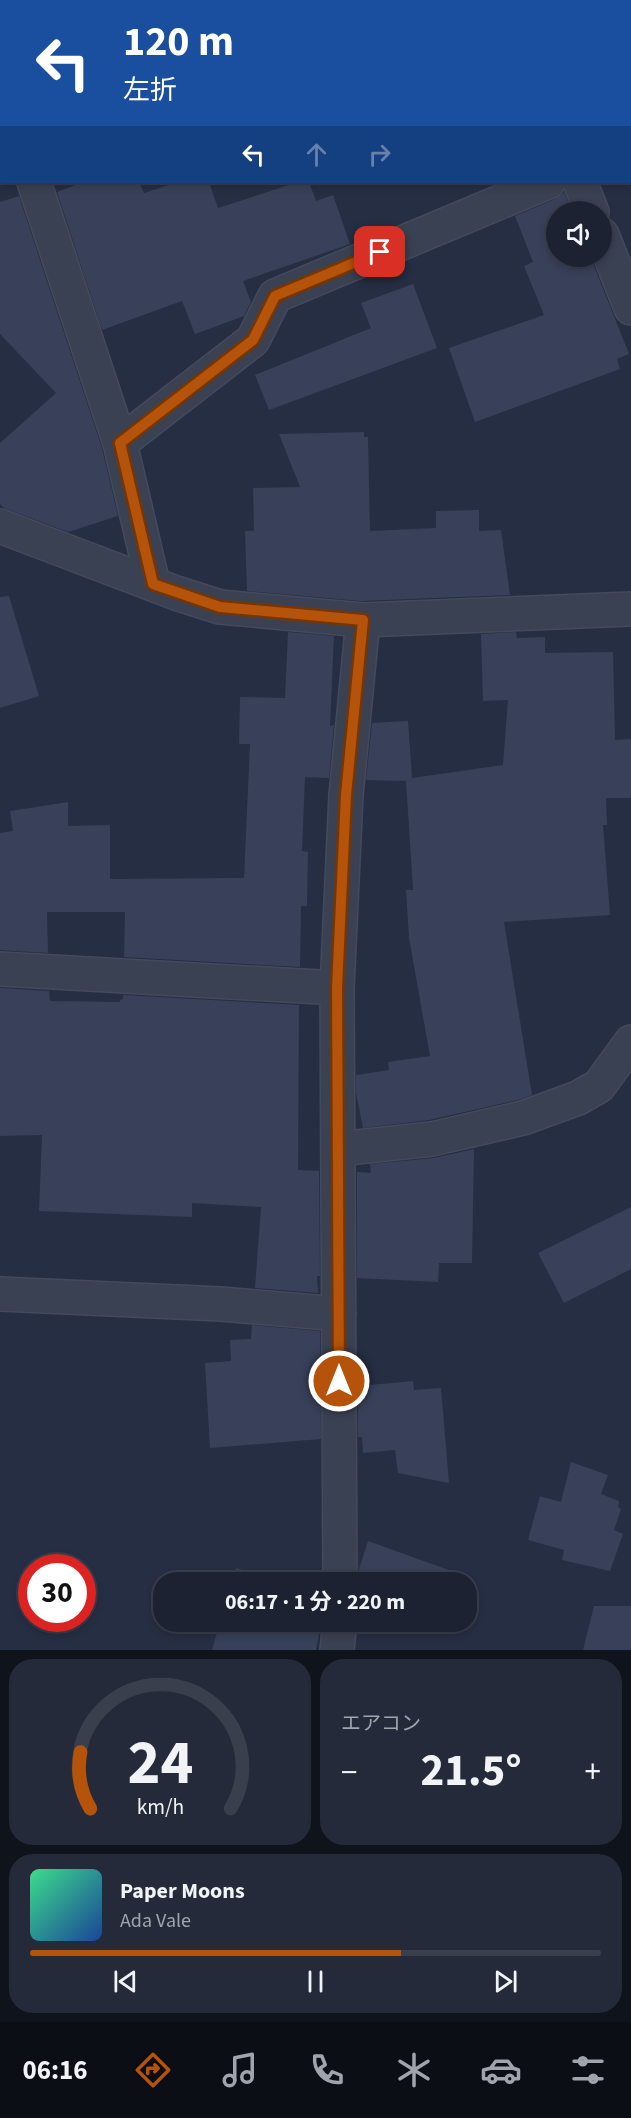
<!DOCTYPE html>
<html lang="ja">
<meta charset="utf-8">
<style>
:root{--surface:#1c2232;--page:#252a3a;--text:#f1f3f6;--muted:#a0a4ac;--line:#3a3f4d;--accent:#b45309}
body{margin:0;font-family:"Source Sans 3","Noto Sans JP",sans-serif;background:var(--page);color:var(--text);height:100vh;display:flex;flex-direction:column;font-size:22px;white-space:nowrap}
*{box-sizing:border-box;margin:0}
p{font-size:20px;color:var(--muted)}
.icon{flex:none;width:33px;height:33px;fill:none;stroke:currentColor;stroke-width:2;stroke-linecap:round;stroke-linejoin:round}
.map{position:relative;height:1650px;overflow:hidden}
.sheet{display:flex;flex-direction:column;gap:9px;padding:9px;background:#0f131c;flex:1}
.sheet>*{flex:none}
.banner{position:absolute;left:0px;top:0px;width:632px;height:183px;box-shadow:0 3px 9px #0003,0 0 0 2px var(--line);background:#1a4fa0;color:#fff;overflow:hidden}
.fabs{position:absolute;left:546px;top:201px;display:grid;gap:12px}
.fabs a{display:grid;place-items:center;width:66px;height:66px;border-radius:50%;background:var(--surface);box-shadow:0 3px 9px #0003,0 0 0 2px var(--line);font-size:30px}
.speed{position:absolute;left:18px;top:1554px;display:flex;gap:12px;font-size:30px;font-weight:700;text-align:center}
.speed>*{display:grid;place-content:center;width:78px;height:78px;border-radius:50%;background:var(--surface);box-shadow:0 3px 9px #0003,0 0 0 2px var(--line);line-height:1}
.speed .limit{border:9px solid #d22;background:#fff;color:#111}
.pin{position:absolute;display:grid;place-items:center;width:51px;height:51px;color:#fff;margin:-26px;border-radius:12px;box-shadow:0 3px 9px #0006}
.me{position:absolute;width:66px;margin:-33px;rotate:0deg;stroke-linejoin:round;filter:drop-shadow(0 0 4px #0008)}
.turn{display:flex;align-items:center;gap:21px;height:126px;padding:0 24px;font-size:27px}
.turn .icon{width:78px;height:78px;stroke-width:2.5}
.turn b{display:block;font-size:42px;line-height:51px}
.lanes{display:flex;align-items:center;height:57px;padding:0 24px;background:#0003;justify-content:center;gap:30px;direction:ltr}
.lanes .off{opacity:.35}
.big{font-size:45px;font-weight:700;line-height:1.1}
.sheet .card{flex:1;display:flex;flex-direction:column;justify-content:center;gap:9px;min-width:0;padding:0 21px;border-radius:24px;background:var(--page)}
.sheet .dial{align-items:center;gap:0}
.dial svg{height:156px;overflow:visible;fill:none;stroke:var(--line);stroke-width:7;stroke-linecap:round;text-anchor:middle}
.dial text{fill:var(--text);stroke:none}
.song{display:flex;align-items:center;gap:18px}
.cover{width:72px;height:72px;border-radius:9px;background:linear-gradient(135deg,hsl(150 70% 55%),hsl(220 70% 35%))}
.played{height:6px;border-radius:3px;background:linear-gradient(90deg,var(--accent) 65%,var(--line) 65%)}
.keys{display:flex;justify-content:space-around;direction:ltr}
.heat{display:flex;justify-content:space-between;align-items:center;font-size:33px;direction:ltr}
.sheet .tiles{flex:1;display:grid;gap:9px;grid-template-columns:1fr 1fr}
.card:last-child{grid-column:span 2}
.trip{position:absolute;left:153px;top:1572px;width:324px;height:60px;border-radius:24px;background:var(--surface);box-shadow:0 3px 9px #0003,0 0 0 2px var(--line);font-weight:700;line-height:60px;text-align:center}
.menu{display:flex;height:96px;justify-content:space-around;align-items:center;background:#0b0e14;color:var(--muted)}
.menu .icon{width:42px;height:42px}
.menu .selected{color:var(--accent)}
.menu b{font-size:27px;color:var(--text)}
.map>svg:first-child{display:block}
.building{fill:#384159}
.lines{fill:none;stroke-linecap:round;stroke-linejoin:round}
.street-casing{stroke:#444a5c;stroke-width:36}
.street{stroke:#3a4152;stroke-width:33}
.route-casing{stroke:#753606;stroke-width:15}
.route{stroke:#b45309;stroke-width:10}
</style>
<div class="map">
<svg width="631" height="1650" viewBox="0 0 631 1650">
<rect width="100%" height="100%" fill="#262e43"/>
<path class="building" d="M 83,182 L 139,182 L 144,193 L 178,182 L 209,182 L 218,208 L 298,182 L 309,182 L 316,201 L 333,195 L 350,244 L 243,281 L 251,302 L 244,316 L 195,334 L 182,301 L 102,330 L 57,192 Z
M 564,192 L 572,212 L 556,212 L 556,256 L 590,256 L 629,354 L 617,359 L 620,369 L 475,422 L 449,348 L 544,315 L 524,266 L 533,262 L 515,216 L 555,199 Z
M 19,196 L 102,448 L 118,516 L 68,532 L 4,508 L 0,504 L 0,443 L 56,393 L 0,334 L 0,202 Z
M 413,284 L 437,348 L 269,410 L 255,375 L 371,328 L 361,303 Z
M 364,432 L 364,437 L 368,437 L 370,531 L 436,528 L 436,511 L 479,510 L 479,531 L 501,530 L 510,595 L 360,601 L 247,591 L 245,531 L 254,531 L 253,488 L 300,487 L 279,434 Z
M 9,596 L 39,696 L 0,708 L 0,597 Z
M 288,632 L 334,636 L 330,726 L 334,725 L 329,778 L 305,777 L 302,851 L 308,852 L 307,906 L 301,906 L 300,967 L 124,957 L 125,912 L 47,912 L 48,953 L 0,950 L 0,833 L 13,831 L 10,811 L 68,802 L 68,826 L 110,825 L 110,879 L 244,878 L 250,744 L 239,744 L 240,697 L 285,698 Z
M 516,632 L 517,638 L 545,637 L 545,653 L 613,652 L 615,740 L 631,739 L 631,798 L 606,798 L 607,825 L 603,825 L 610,915 L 504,922 L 532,1095 L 518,1100 L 429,1120 L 363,1128 L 356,1093 L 356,1075 L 389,1070 L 388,1062 L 430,1056 L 409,938 L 406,890 L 413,890 L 406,781 L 366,780 L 372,723 L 408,721 L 412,778 L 503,765 L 508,700 L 483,701 L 481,634 Z
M 0,988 L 49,991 L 50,1001 L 120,1002 L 120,1000 L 123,999 L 123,995 L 299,1005 L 298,1170 L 319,1171 L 320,1276 L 317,1276 L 318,1293 L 255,1288 L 261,1207 L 192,1203 L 192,1217 L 39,1211 L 42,1135 L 0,1136 Z
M 474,1149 L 472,1263 L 439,1263 L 438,1282 L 357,1278 L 357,1172 L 371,1173 L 370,1164 L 434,1158 Z
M 631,1207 L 631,1269 L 564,1303 L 538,1253 Z
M 252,1325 L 320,1331 L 321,1439 L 210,1448 L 205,1363 L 231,1361 L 230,1340 L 251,1339 Z
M 413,1381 L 414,1390 L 441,1388 L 449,1483 L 398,1473 L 395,1450 L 363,1453 L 362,1437 L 358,1437 L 358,1386 Z
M 571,1462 L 608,1475 L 601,1494 L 619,1501 L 618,1507 L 621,1509 L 614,1530 L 623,1534 L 610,1571 L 562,1560 L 564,1550 L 528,1540 L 540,1496 L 561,1502 Z
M 368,1541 L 471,1578 L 471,1582 L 359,1582 L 359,1569 Z
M 236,1568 L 283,1582 L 231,1582 Z
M 594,1606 L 631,1606 L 631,1650 L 583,1650 Z
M 220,1622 L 321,1622 L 316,1650 L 212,1650 Z
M 358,1622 L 385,1622 L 382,1632 L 359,1624 Z"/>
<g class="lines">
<g class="street-casing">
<path id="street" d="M 560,0 L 561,2
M 0,49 L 2,54
M 34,182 L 120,443 L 153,584
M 580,182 L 592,212
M 602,235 L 631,308
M 120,443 L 253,340 L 275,296 L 548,182
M 0,526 L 176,593 L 220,607 L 363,620 L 631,609
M 0,969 L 337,988
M 338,1149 L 432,1139 L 523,1118 L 578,1098 L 599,1086 L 631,1042
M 0,1294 L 221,1304 L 339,1314
M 340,1582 L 337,988 L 346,795 L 363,620
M 337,1650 L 340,1622"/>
</g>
<use href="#street" class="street"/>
</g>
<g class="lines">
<g class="route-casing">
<path id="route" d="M 339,1381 L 337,988 L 346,795 L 363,620 L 220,607 L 153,584 L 120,443 L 253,340 L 275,296 L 380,252"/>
</g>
<use href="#route" class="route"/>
</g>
</svg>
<div class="fabs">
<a><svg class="icon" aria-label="sound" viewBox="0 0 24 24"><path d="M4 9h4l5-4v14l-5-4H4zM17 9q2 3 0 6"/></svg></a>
</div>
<div class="speed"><div class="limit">30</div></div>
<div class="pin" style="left:380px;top:252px;background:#d93025"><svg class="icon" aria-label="arrive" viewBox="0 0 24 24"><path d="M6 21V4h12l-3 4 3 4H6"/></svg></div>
<svg class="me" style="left:339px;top:1381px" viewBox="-20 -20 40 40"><circle r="17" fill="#b45309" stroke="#fff" stroke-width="3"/><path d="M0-11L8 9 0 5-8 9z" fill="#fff"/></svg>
<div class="trip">06:17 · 1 分 · 220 m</div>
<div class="banner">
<div class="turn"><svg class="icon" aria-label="left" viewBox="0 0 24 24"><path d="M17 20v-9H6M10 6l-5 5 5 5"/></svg><div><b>120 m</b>左折</div></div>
<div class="lanes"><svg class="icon" aria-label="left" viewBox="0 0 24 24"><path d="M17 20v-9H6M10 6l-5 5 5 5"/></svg><svg class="icon off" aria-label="ahead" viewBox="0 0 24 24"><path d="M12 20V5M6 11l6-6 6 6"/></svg><svg class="icon off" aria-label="right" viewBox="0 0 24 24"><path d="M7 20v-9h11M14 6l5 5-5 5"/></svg></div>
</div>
</div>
<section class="sheet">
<div class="tiles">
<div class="card dial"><svg viewBox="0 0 100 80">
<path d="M14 69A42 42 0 1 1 86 69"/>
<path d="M14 69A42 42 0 0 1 9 40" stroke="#b45309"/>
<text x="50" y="56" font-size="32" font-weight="700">24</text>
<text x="50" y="72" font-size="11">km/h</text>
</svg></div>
<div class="card"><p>エアコン</p>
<div class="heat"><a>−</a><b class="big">21.5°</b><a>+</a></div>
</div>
<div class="card">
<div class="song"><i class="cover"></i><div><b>Paper Moons</b><p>Ada Vale</p></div></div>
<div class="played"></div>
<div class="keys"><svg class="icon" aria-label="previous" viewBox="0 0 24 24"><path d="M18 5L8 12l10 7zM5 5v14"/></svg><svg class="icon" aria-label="pause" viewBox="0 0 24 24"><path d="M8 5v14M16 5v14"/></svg><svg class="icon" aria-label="next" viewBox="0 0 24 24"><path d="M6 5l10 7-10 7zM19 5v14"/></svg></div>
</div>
</div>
</section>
<nav class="menu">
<b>06:16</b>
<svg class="icon selected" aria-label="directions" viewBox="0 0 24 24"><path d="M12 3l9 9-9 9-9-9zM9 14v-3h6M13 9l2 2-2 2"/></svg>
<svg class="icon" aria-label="music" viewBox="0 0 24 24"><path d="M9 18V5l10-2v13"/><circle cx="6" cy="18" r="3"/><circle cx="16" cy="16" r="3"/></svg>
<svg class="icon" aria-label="phone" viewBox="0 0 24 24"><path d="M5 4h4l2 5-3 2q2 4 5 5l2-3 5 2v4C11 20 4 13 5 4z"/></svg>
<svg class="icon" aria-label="climate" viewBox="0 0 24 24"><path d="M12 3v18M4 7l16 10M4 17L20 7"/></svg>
<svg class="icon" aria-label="car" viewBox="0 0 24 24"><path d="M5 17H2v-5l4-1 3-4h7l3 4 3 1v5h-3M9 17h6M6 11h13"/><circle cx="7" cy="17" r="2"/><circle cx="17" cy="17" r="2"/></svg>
<svg class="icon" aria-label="filters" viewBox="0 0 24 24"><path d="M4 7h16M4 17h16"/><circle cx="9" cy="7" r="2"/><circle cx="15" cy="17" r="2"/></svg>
</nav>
